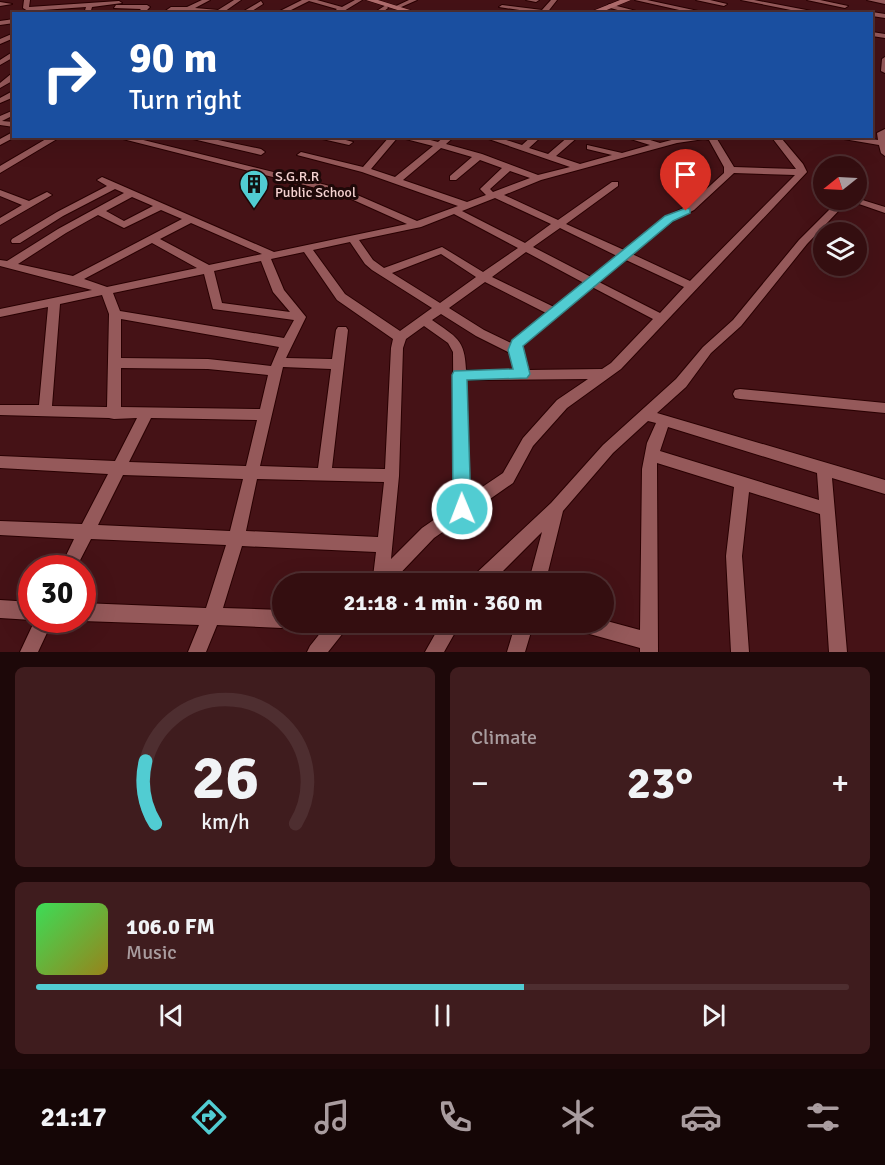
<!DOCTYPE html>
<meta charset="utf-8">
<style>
:root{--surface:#340e10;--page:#3f1c1e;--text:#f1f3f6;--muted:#a99c9f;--line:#4e2e30;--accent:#51ccd2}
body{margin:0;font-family:Signika,sans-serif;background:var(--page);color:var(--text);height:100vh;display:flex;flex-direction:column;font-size:22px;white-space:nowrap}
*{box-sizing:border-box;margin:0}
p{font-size:20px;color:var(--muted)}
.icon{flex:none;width:33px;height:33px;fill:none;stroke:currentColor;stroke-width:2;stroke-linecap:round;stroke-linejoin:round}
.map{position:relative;height:652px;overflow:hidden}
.sheet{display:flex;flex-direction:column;gap:15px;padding:15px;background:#1d0809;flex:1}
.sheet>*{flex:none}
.guide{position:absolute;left:12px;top:12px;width:861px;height:126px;border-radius:0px;box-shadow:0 6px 24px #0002,0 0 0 2px var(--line);background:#1a4fa0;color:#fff;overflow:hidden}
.needle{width:39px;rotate:252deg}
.fabs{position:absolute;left:813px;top:156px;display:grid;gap:12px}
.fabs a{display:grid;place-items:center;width:54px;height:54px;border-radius:50%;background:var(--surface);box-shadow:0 6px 24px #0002,0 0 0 2px var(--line);font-size:30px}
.speed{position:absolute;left:18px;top:555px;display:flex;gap:12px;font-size:30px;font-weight:700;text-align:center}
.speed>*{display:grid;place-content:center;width:78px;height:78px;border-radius:50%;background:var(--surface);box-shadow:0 6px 24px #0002,0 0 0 2px var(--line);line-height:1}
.speed .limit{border:9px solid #d22;background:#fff;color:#111}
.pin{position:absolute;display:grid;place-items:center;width:51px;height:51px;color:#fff;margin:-62px -26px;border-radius:50% 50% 50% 0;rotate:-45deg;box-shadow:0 0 6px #0007}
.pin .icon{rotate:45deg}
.me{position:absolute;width:66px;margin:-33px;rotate:359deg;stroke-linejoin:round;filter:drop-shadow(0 0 4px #0008)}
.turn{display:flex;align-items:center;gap:21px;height:126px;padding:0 18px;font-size:27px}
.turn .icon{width:78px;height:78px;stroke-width:2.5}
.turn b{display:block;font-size:42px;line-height:51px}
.big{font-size:45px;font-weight:800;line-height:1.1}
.sheet .widget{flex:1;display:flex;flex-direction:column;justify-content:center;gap:9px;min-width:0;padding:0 21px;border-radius:9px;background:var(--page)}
.sheet .dial{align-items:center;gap:0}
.dial svg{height:156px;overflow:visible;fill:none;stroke:var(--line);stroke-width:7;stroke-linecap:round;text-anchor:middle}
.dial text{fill:var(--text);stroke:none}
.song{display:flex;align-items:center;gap:18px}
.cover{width:72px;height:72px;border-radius:9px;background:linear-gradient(135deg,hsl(130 70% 55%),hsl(50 70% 35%))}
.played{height:6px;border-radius:3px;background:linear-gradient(90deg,var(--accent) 60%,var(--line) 60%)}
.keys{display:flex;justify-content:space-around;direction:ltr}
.heat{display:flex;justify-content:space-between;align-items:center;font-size:33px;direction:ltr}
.sheet .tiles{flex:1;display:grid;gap:15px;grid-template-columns:1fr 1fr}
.widget:last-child{grid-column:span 2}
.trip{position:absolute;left:272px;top:573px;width:342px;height:60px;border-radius:30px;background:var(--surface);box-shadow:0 6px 24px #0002,0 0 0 2px var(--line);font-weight:800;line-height:60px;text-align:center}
.tab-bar{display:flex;height:96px;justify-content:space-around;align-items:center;background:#150606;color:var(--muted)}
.tab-bar .icon{width:42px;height:42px}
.tab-bar .current{color:var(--accent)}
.tab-bar b{font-size:27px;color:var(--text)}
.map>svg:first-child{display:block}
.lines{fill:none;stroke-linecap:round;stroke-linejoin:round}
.street-casing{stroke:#290002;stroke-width:2}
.secondary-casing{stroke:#290002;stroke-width:1}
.street{fill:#95595a;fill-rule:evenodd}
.secondary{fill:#b16d6e;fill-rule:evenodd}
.route{fill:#51ccd2;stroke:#358588;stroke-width:1.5}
.labels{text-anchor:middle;stroke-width:6;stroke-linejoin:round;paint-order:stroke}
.far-poi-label{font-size:14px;fill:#f5d2d1;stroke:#1e0808;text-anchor:start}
</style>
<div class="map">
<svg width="885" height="652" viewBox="0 0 885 652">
<rect width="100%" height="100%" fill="#451216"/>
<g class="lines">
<g class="street-casing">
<path id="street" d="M 24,0 L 30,0 L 29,7 L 119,1 L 122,3 L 92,7 L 90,14 L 84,14 L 86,7 L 28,11 L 23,8 Z
M 202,0 L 210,0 L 195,8 L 218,10 L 234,0 L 241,0 L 221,14 L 199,12 L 191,14 L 192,11 L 174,10 L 169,14 L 161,14 L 171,7 L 187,7 Z
M 302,0 L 317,0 L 342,7 L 355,0 L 362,0 L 339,14 L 332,13 L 337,9 L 309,1 L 283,14 L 274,14 Z
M 409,0 L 417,0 L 399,8 L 394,7 Z
M 526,0 L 539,0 L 536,2 Z
M 551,0 L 557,0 L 546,14 L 499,7 L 502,5 L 542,10 Z
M 635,0 L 647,0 L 712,14 L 697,14 Z
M 696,0 L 710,0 L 727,4 L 724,6 Z
M 741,0 L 754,0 L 827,14 L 811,14 Z
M 807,0 L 820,0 L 848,6 L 845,8 Z
M 867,0 L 885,0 L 885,4 Z
M 261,1 L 263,4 L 247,14 L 239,14 Z
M 0,2 L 12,4 L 0,6 Z
M 609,4 L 644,13 L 645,14 L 632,14 L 607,7 Z
M 116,5 L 147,5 L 150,7 L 143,14 L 136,14 L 141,9 L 114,8 Z
M 386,5 L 388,8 L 380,14 L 372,14 Z
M 407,11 L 409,12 L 410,14 L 404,14 Z
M 872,12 L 885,14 L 885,18 L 872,16 L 872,14 L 869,14 Z
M 14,19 L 14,23 L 0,25 L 0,21 Z
M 872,32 L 885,34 L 885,38 L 872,36 Z
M 14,33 L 14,38 L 0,44 L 0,39 Z
M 14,51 L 14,57 L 0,65 L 0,60 Z
M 885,57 L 885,73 L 881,71 L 882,59 Z
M 11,74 L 14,74 L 14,80 L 0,88 L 0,83 Z
M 11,92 L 14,92 L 14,97 L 0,103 L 0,98 Z
M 14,110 L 14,115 L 2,121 L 14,122 L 14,127 L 0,125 L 0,116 Z
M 885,129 L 885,156 L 881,153 L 879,145 L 826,136 L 853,136 L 878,140 L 877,133 Z
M 11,133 L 14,133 L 14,136 L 17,136 L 0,145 L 0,139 Z
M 51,136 L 62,136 L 0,173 L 0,166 Z
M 111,136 L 127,136 L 326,185 L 355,194 L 417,221 L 458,206 L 362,172 L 297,155 L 301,152 L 363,167 L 390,136 L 415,136 L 438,142 L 445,136 L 455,136 L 446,144 L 482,154 L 538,175 L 570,167 L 480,136 L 494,136 L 522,145 L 532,136 L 542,136 L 529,148 L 548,154 L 569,136 L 579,136 L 556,156 L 580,164 L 612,155 L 587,149 L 587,145 L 622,153 L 650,145 L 621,136 L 637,136 L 660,143 L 687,136 L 797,136 L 782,139 L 803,164 L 807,172 L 621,369 L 567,408 L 533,446 L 513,483 L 434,538 L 390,584 L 370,584 L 373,577 L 376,552 L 242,546 L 223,608 L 282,610 L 282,622 L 289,622 L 288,625 L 282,628 L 217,625 L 206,652 L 188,652 L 199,625 L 82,621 L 79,620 L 82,620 L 82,603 L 206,608 L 226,545 L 91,539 L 76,568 L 60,568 L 74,539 L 0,535 L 0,521 L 82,524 L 108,474 L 0,468 L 0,456 L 115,461 L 137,418 L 114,419 L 109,418 L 0,415 L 0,405 L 39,405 L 48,307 L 0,317 L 0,309 L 92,290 L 0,266 L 0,260 L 7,261 L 58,229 L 124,193 L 115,189 L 63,216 L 20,243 L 12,243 L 11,241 L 12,239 L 57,212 L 107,186 L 97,180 L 102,177 L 274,252 L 407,224 L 349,198 L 320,189 ZM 398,137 L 433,146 L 395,177 L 371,169 ZM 704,139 L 709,140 L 724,167 L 724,173 L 688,206 L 665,217 L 624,250 L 566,224 L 618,186 L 618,182 L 612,182 L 558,220 L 504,195 L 541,180 L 677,143 ZM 717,139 L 773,139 L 796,169 L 734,167 ZM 441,148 L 472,157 L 450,176 L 450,180 L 456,180 L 480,160 L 502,168 L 480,189 L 486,195 L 467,202 L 403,180 ZM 510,171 L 530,178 L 493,192 L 490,189 ZM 734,173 L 795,175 L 690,281 L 632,254 L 673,221 L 694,210 ZM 132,197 L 153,206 L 124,221 L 106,211 ZM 495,198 L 551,224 L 525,243 L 462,211 ZM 161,210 L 182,219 L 73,276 L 18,264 L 66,233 L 98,215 L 124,228 ZM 454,214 L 518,248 L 483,272 L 442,247 L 384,268 L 373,260 L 359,240 L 421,227 ZM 191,223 L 262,254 L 209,265 L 160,239 ZM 560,228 L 617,256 L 591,277 L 533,247 ZM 350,242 L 365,264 L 372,270 L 432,308 L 400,331 L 345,294 L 313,250 ZM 152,243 L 197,268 L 107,287 L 84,279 ZM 304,252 L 337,300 L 393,339 L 391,348 L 385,469 L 332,468 L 348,330 L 346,327 L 338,327 L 336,330 L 332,359 L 286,358 L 306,317 L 284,290 L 271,259 ZM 526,252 L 584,283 L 554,307 L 492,277 ZM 441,254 L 476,277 L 440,303 L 392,273 ZM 626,260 L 684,287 L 660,313 L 599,282 ZM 261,261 L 273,292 L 290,312 L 222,303 L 214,271 ZM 204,274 L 213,309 L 294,320 L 284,338 L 120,311 L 113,293 ZM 485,282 L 546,313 L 511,343 L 484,330 L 449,308 ZM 592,287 L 653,319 L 611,363 L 602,369 L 527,370 L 521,350 L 523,345 ZM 102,295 L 109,314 L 107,407 L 52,406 L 60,304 ZM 441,314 L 476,336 L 510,353 L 514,370 L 466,370 C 465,339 456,337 432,320 ZM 121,319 L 279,347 L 271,366 L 208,359 L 121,358 ZM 424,326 L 448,343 L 453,352 L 454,506 L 422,528 L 391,559 L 399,476 L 403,348 L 406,339 ZM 283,367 L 331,369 L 318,468 L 260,466 ZM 121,368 L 208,369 L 268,375 L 260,409 L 121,407 ZM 588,379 L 557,400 L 523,438 L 503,473 L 469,496 L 466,380 ZM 151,418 L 257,420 L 246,466 L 129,462 ZM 123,475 L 243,479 L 230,531 L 98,525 ZM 257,479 L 384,482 L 378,537 L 246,531 Z
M 180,136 L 199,136 L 261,149 L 265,152 L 261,155 Z
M 309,136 L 331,136 L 353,142 L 349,145 Z
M 0,190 L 29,201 L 47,192 L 52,195 L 0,225 L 0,218 L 22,205 L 0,196 Z
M 856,198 L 885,207 L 885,213 L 859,204 L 846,203 L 807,244 L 741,326 L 711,353 L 686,387 L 657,413 L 885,480 L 885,494 L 832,478 L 847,652 L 829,652 L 820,514 L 749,492 L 742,556 L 749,652 L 731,652 L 726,556 L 734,487 L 657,463 L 658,652 L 640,652 L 640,648 L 568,628 L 565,622 L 603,622 L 603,620 L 640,630 L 642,469 L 647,443 L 656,423 L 648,421 L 613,453 L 563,511 L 545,584 L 528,584 L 542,532 L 490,584 L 469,584 L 471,578 L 551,503 L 603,445 L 676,379 L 703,347 L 733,320 L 799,240 L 839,200 L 856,200 ZM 668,427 L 817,473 L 819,500 L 660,451 Z
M 740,389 L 885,403 L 885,413 L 740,399 L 735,398 L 733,394 L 735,390 Z
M 0,600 L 32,602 L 32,620 L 0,618 Z
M 35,620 L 53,620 L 38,652 L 20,652 Z
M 329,622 L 350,622 L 347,628 L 328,652 L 307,652 L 310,646 Z
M 442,622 L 461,622 L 444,652 L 425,652 Z
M 516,622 L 534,622 L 525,652 L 507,652 Z"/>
</g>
<g class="secondary-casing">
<path id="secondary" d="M 366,0 L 378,0 L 423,14 L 410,14 Z
M 620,0 L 631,0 L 597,14 L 585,14 Z"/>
</g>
<use href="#street" class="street"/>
<use href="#secondary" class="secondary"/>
</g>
<path class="route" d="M 686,208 L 690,209 L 690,213 L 673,221 L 523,346 L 530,374 L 527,378 L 467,380 L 471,509 L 468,515 L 462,517 L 456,515 L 453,509 L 452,375 L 454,371 L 513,369 L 508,350 L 512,340 L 665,216 Z"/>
<defs>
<g id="building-pin" transform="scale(1.5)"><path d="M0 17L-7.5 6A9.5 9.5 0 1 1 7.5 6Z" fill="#51ccd2" stroke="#1e0808"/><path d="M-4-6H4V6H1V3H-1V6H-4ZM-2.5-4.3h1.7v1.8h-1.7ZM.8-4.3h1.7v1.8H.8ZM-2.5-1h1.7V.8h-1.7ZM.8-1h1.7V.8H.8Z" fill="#111"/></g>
</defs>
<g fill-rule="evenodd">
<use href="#building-pin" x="254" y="184"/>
</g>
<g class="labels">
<g class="far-poi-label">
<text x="275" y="181">S.G.R.R<tspan x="275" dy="16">Public School</tspan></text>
</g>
</g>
</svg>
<div class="fabs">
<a><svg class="needle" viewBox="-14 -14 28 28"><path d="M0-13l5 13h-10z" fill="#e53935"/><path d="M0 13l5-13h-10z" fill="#a99c9f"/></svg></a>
<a><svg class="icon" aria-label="layers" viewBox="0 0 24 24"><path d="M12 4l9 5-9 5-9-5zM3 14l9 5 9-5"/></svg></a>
</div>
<div class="speed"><div class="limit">30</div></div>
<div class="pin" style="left:686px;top:211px;background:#d93025"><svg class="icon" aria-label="arrive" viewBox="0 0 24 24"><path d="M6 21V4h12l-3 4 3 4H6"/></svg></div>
<svg class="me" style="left:462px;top:509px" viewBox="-20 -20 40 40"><circle r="17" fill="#51ccd2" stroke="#fff" stroke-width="3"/><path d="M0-11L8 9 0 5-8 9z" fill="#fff"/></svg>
<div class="trip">21:18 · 1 min · 360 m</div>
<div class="guide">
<div class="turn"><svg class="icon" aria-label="right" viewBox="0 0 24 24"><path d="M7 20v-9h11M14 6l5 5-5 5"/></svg><div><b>90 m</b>Turn right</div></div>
</div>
</div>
<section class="sheet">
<div class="tiles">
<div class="widget dial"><svg viewBox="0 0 100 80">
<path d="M14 69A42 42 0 1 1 86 69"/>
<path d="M14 69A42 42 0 0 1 9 37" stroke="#51ccd2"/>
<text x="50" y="56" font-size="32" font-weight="700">26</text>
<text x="50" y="72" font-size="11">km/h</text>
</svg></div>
<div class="widget"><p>Climate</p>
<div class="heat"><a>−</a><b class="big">23°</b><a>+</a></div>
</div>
<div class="widget">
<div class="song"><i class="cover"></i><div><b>106.0 FM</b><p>Music</p></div></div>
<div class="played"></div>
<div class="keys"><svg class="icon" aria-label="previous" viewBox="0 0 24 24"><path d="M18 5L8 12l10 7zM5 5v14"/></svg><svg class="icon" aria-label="pause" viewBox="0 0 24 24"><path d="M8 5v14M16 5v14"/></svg><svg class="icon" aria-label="next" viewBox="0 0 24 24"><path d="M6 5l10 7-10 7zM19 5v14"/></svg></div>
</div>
</div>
</section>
<nav class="tab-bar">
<b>21:17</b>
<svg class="icon current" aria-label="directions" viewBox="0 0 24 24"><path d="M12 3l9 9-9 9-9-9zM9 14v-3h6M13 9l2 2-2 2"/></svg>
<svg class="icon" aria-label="music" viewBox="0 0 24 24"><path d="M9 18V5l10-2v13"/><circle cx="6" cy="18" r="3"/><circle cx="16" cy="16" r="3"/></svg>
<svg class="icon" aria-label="phone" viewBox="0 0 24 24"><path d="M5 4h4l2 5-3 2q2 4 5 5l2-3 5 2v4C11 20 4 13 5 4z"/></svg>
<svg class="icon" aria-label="climate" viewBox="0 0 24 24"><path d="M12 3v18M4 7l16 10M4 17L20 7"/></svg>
<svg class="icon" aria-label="car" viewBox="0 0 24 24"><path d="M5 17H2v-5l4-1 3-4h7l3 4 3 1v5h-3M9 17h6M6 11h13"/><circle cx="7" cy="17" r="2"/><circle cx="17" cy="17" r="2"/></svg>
<svg class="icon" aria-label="filters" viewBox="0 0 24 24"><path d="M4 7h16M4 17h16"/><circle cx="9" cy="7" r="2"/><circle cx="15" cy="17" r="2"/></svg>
</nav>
